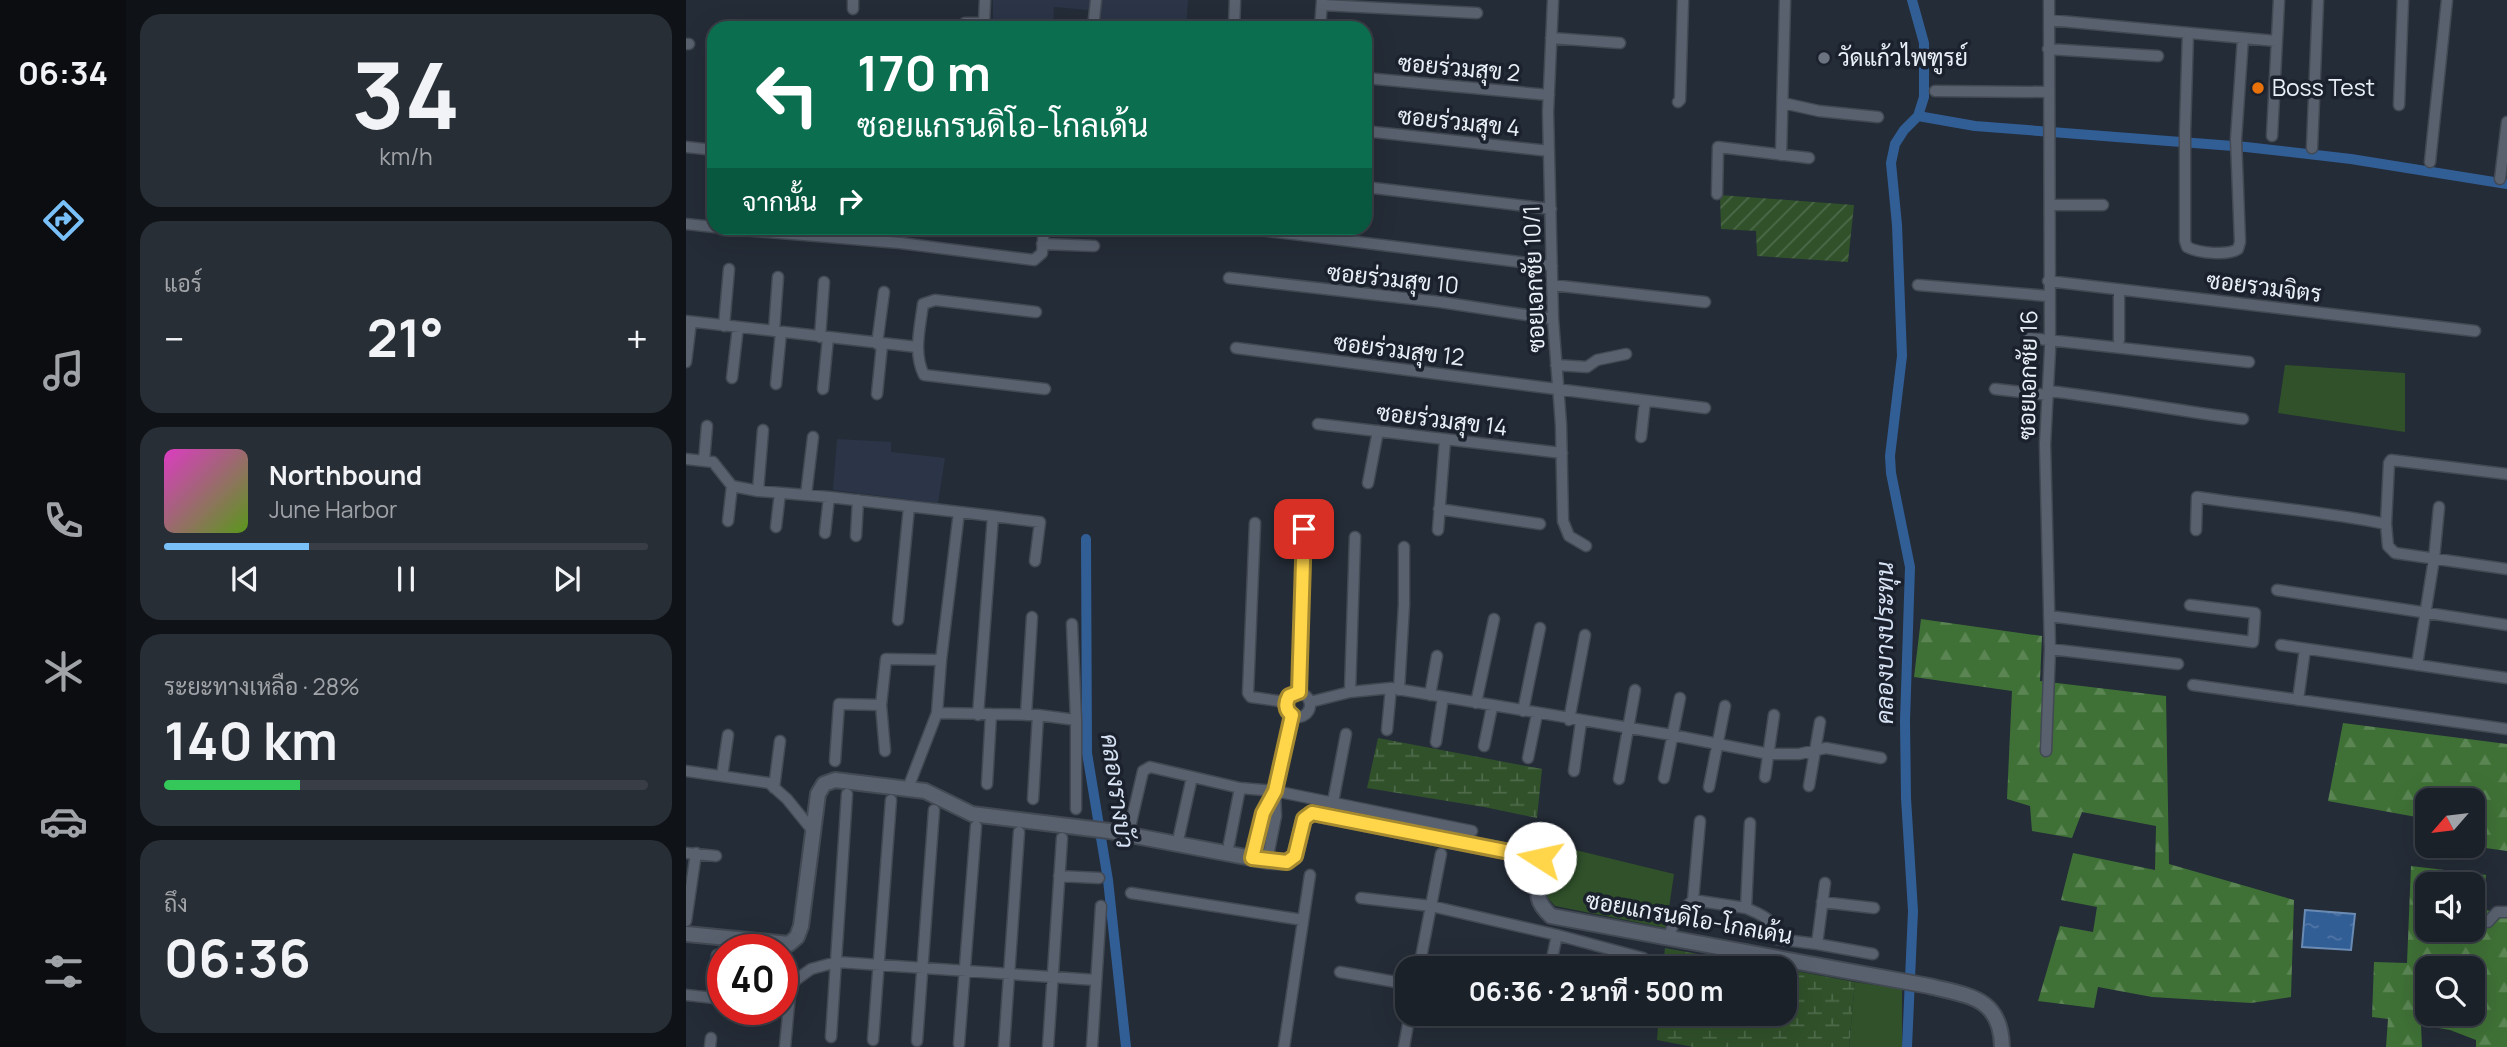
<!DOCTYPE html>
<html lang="th">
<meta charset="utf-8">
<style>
:root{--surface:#1b2129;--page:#282e35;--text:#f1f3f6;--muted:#a0a3a8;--line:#393e46;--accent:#79bff8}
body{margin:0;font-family:Manrope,Sarabun,sans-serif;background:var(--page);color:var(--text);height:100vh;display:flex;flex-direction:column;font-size:26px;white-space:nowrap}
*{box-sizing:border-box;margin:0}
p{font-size:23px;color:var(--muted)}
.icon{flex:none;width:38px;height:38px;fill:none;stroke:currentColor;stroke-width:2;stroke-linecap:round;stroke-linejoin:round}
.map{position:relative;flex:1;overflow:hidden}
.panel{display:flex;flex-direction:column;gap:14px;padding:14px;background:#0f1217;width:560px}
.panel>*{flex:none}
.banner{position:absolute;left:21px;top:21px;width:665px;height:214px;border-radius:21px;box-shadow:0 7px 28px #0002,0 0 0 2px var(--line);background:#0b6e4f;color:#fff;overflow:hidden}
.needle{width:46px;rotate:242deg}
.tools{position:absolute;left:1729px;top:788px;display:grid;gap:14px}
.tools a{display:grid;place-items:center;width:70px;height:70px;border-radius:14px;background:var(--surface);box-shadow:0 7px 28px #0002,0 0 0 2px var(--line);font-size:35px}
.speed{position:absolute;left:21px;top:934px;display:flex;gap:14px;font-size:35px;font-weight:700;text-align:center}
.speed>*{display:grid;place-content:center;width:91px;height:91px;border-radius:50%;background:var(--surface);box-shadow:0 7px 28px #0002,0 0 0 2px var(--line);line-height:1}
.speed .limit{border:10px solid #d22;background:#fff;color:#111}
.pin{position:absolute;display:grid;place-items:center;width:60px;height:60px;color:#fff;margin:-30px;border-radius:14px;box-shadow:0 4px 10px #0006}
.me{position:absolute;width:77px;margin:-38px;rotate:280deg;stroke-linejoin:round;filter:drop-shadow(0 0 5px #0008)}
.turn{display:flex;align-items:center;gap:24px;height:147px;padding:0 35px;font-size:32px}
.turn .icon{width:91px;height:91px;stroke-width:2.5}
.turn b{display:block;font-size:49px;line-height:60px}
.then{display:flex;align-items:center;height:66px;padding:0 35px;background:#0003;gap:14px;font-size:26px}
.big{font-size:52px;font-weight:700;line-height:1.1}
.panel .card{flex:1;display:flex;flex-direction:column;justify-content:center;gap:10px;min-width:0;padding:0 24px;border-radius:21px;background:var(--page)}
.panel .dial{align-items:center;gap:0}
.dial b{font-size:91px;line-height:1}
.song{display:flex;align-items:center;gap:21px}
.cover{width:84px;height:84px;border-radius:10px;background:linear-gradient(135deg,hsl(310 70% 55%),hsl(90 70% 35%))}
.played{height:7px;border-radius:4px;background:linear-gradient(90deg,var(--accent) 30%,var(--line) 30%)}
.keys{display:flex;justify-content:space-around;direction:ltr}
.heat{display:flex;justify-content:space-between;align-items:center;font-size:38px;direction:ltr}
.charge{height:10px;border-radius:5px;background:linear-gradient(90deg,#34c759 28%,var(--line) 0)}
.trip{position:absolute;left:709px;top:956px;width:402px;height:70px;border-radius:21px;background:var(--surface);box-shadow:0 7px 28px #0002,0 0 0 2px var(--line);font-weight:700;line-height:70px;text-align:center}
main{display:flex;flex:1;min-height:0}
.tabs{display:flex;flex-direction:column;width:126px;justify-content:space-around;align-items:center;background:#0b0d10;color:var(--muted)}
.tabs .icon{width:49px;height:49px}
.tabs .active{color:var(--accent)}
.tabs b{font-size:32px;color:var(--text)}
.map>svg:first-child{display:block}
.built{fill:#2b3547}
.grass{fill:#30512a}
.forest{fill:url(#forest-firs);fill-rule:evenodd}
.wetland{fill:url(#wetland-marsh)}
.garden{fill:url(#garden-furrows)}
.water{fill:url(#water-ripples);stroke:#698ab3;stroke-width:2}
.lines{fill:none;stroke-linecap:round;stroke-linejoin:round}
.canal{stroke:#325e96;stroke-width:10}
.street-casing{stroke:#424953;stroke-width:13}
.secondary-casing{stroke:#424953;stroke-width:18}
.street{stroke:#59616f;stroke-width:10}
.secondary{stroke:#59616f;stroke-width:14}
.route-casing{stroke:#a68a30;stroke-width:18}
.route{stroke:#ffd54a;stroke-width:12}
.worship-dot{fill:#6b7280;stroke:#1b222d;stroke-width:2.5}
.food-dot{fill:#e8710a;stroke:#1b222d;stroke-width:2.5}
.labels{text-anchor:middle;stroke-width:7;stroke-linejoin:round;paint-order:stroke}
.poi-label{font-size:23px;fill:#eaeff7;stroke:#1b222d;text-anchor:start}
.street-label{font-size:23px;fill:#eaeff7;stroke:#1b222d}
.water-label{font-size:24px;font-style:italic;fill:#d7e3f4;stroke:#1b222d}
</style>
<main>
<nav class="tabs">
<b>06:34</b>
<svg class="icon active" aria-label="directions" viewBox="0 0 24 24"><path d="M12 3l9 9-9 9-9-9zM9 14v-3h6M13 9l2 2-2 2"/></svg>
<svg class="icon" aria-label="music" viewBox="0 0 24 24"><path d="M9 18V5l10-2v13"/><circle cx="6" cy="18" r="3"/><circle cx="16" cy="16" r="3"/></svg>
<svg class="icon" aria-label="phone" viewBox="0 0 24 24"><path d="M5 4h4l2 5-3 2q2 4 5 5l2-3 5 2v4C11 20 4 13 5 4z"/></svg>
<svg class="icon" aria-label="climate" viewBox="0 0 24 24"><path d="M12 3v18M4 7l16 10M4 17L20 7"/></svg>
<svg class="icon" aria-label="car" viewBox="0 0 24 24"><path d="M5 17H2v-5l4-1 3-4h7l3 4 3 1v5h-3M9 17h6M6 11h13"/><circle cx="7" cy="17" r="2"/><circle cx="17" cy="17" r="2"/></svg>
<svg class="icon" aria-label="filters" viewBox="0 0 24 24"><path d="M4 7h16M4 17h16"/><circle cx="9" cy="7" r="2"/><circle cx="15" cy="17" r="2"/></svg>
</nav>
<section class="panel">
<div class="card dial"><b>34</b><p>km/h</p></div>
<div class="card"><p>แอร์</p>
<div class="heat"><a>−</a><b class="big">21°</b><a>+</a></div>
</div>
<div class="card">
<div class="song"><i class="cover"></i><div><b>Northbound</b><p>June Harbor</p></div></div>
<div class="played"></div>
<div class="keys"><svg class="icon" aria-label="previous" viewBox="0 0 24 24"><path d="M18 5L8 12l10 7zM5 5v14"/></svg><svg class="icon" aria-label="pause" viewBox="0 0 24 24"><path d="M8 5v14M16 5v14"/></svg><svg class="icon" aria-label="next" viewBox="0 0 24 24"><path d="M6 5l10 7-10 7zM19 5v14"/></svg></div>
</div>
<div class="card"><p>ระยะทางเหลือ · 28%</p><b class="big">140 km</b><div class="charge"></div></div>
<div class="card"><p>ถึง</p><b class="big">06:36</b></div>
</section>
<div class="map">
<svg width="1821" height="1047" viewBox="0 0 1821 1047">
<defs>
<pattern id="forest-firs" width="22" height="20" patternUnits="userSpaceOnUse" patternTransform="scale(1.75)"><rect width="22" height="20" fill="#3f7136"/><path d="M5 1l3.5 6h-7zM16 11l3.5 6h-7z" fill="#5b8654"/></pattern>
<pattern id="wetland-marsh" width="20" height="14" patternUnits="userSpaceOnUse" patternTransform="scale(1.75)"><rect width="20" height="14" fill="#30512a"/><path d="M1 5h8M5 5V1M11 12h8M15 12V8" fill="none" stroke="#4e6a4a"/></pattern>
<pattern id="garden-furrows" width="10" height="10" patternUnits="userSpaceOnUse" patternTransform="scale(1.75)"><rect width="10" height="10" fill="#30512a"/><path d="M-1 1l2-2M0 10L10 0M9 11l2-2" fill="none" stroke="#4e6a4a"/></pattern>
<pattern id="water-ripples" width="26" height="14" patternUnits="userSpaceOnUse" patternTransform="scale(1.75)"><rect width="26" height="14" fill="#325e96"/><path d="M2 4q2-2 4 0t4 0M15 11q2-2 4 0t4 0" fill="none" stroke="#5075a5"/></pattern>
</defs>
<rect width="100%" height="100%" fill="#242c37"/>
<path class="built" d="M 307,0 L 502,0 L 500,28 L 412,28 L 415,11 L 368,7 L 367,26 L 307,23 Z
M 151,439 L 205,442 L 205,452 L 259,458 L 252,503 L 147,490 Z"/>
<path class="grass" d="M 1599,365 L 1719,373 L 1719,432 L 1592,413 Z
M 873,846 L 988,874 L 980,928 L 869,906 L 860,896 Z
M 1169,982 L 1216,989 L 1216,1047 L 1163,1047 Z"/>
<path class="forest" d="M 1235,619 L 1356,636 L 1354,681 L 1480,696 L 1483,864 L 1608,900 L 1605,997 L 1565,1003 L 1466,997 L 1412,987 L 1408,1008 L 1352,1001 L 1374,926 L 1407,932 L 1411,907 L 1375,900 L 1387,853 L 1469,870 L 1470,826 L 1396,812 L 1386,838 L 1346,831 L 1344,806 L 1321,799 L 1326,691 L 1228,677 Z
M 1657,723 L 1821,744 L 1821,851 L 1778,845 L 1787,845 L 1787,800 L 1741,800 L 1741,840 L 1732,839 L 1736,818 L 1642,801 Z
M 1725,866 L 1800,875 L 1796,909 L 1821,915 L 1821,1047 L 1790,1047 L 1790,1040 L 1764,1030 L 1735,1025 L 1736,1047 L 1700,1047 L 1702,1019 L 1686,1017 L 1688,962 L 1721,963 ZM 1741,884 L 1787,884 L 1787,929 L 1741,929 ZM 1741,968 L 1787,968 L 1787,1013 L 1741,1013 Z"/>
<path class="wetland" d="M 692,738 L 856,769 L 851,818 L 798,807 L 681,788 Z
M 979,948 L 1089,968 L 977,968 Z
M 1099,969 L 1169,982 L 1163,1047 L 1007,1047 L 971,1040 L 973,1013 L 1099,1013 Z"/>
<path class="garden" d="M 1034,195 L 1168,205 L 1162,262 L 1071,256 L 1070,231 L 1035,229 Z"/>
<path class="water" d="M 1619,910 L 1669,914 L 1665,950 L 1616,947 Z"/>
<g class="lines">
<path class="canal" d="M 1232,116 L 1289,126 L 1560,147 L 1665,159 L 1821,184
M 400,539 L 401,753 L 422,880 L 440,1047
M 1221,1047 L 1227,911 L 1220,798 L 1219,721 L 1224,567 L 1205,473 L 1204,456 L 1216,356 L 1211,225 L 1205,163 L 1209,144 L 1218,130 L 1232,116 L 1238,97 L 1238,43 L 1226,0"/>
<g class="street-casing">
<path id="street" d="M 867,0 L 862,112 L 867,319 L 875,425 L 877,521 L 883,536 L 900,546
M 636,5 L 791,13
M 167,9 L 167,0
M 1363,20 L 1590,41
M 275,28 L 279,23 L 298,23 L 299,0
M 407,28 L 410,0
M 548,28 L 549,0
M 634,28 L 636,1
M 1502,33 L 1499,131 L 1499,241 L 1501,247 C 1513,253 1541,256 1552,249 L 1554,242 L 1550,139 L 1557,38
M 865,38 L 934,43
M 0,44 L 3,44
M 1362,49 L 1472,56
M 679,78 L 863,95
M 1249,91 L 1362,92
M 992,102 L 994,100 L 997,0
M 1097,103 L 1133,111 L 1192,117
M 1713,105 L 1717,0
M 679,131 L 863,151
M 1586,136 L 1593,0
M 0,147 L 28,150
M 1626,148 L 1632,0
M 1095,155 L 1099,0
M 1744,162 L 1761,0
M 1814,179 L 1821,122
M 679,187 L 865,209
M 1031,194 L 1032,147 L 1123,158
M 1364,205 L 1417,205
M 0,224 L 28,227
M 33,228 L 214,243 L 348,260 L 356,253 L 358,228
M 558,228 L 866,266
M 356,244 L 408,246
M 543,278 L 754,302 L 867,319
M 1362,281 L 1789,331
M 866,285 L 1019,302
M 1232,285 L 1362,296
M 1433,290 L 1433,340
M 350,312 L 249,300 L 237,304 C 234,328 227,353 238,375 L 359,389
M 0,321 L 231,347
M 38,326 L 43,269
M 88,331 L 92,277
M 134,337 L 138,282
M 1343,338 L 1563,362
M 191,344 L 198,292
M 550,348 L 1019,408
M 0,362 L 5,322
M 870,365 L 901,367 L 911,360 L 940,354
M 46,378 L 52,327
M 90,384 L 95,332
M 137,389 L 142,338
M 1309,389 L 1362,395
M 1362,391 C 1427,398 1492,411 1557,419
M 191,394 L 196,345
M 632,424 L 876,453
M 955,437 L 959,401
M 0,459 L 27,462 L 46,486 L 72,491 L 143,497 L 273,512
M 18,461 L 21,426
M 682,483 L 692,431
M 72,491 L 77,430
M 120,495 L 127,437
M 753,509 L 854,524
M 307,516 L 354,522 L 349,561
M 42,521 L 46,486
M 569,523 L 562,693 L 565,697 L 600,702
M 1700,524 L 1703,463 L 1705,460 L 1821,474
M 90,527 L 94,493
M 752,530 L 759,440
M 1510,530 L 1511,497 C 1574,507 1638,511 1700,524 L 1702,546 L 1709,553 L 1821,569
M 139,533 L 143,497
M 170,536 L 172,500
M 1591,590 L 1821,625
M 1363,616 L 1567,642 L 1569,613 L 1504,605
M 212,620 L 223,507
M 386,624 L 390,720
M 1595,645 L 1821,678
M 1364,649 L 1492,664
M 1731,665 L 1748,559 L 1753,507
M 1507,685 L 1821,729
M 713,690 L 718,605 L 718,547
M 613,692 L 618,529
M 664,692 L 669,537
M600 705a12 12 0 1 1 24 0a12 12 0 1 1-24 0Z
M 744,695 L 751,656
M 1612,700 L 1619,649
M 624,702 L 664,692 L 705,688 L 986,735 L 1083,754 L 1113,754 L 1140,748 L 1195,758
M 790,703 L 808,619
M 837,711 L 854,628
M 251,713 L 352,715 L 347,799
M 340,715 L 346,617
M 352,715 L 390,720 L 390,809
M 883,720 L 899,635
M 701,730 L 705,688
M 750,742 L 757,697
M 798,746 L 806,707
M 199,751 L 195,705 L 200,659 L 255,660
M 1360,751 L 1364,649 L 1359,444 L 1364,350 L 1363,0
M 842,758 L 851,714
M 149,761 L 153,704 L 195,705
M 0,771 L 83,783 L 101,799 L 127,831
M 888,771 L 895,722
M 36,776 L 42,735
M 1079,777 L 1088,715
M 978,778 L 994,698
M 933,779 L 949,690
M 301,784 L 305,714
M 1123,786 L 1134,722
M 1023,787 L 1039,706
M 88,788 L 94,741
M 222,788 L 251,713 L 255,660 L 273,512 L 307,516 L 292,715
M 647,802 L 660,734
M 444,827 L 457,771 L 464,767 L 554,788 L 589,791 L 786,831
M 493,836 L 506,777
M 543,844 L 554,788
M 0,853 L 30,856
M 567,857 L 577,813 L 589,791
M 581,861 L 590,816 L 589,791 L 606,715
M 373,876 L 413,878
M 445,893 L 617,920
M 675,898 L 745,906 L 871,935 L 957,958
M 1007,900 L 1060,908 L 1064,823
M 1136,902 L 1188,908
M 1060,908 C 1080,917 1085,917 1091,939 L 1131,944 L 1187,954
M 1787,919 L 1802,922 L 1811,912 L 1821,912
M 0,921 L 10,853
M 983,936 L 990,917 L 1007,900 L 1014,821
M 1131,944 L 1139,883
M 733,968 L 755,854
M 864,968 L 871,935
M 654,972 L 721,984
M 96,990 L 125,969 L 151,962 L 410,980
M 0,995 L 37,999
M 26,998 L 31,955
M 854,1014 L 855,1013
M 145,1037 L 161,794
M 187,1040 L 205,800
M 231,1041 L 248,810
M 273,1044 L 290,826
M 24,1047 L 25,1038
M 99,1047 L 105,983
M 318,1047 L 333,832
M 362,1047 L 376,838
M 406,1047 L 415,906
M 598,1047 L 624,875
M 718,1047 L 724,1013"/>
</g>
<g class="secondary-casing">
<path id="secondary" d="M 0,934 L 103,944 L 111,937 L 115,926 L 132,794 L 138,784 L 149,780 L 239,791 L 286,814 L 423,831 L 581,861 L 601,862 L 609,856 L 618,819 L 626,813 L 854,858 C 864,884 838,891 865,916 L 1243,986 C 1283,996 1315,997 1316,1047"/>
</g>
<use href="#street" class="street"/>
<use href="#secondary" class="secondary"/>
</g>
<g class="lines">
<g class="route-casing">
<path id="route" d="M 618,529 L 613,692 L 603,696 C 599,703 599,710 606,715 L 589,791 L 577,813 L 566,858 L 601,862 L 609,856 L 618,819 L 626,813 L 854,858"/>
</g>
<use href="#route" class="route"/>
</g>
<circle class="worship-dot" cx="1138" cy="58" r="7"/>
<circle class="food-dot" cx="1572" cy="88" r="7"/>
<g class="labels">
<g class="poi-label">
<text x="1152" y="66">วัดแก้วไพฑูรย์</text>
<text x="1586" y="96">Boss Test</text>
</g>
<g class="street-label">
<text transform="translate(773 68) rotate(5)" y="8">ซอยร่วมสุข 2</text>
<text transform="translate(773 122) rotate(6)" y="8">ซอยร่วมสุข 4</text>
<text transform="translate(707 279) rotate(6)" y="8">ซอยร่วมสุข 10</text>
<text transform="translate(848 279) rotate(-92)" y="8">ซอยเอกชัย 10/1</text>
<text transform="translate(1578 287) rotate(7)" y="8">ซอยรวมจิตร</text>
<text transform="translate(713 350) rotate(7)" y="8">ซอยร่วมสุข 12</text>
<text transform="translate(1342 375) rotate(-89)" y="8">ซอยเอกชัย 16</text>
<text transform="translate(756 420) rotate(7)" y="8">ซอยร่วมสุข 14</text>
<text transform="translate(1003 918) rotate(10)" y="8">ซอยแกรนดิโอ-โกลเด้น</text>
</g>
<g class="water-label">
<text transform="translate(1199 643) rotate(-90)" y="8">คลองบางประทุน</text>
<text transform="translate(431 791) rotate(82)" y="8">คลองรางบัว</text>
</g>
</g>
</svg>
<div class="tools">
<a><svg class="needle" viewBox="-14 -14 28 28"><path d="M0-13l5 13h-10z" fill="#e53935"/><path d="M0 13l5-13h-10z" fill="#a0a3a8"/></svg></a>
<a><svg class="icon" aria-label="sound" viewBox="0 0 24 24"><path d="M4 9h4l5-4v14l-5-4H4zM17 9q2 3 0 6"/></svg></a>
<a><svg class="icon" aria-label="search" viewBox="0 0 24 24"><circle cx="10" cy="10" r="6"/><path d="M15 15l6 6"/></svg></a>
</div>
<div class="speed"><div class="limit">40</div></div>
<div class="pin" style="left:618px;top:529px;background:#d93025"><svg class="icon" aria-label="arrive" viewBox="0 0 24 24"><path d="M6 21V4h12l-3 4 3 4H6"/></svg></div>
<svg class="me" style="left:854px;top:858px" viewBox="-20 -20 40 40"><circle r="19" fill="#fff"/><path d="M0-13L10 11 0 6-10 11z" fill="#ffd54a"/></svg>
<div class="trip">06:36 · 2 นาที · 500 m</div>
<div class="banner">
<div class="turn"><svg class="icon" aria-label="left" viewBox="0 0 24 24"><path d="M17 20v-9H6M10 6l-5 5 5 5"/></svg><div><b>170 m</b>ซอยแกรนดิโอ-โกลเด้น</div></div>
<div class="then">จากนั้น<svg class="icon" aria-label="right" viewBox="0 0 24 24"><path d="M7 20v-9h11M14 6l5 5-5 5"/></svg></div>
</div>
</div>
</main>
